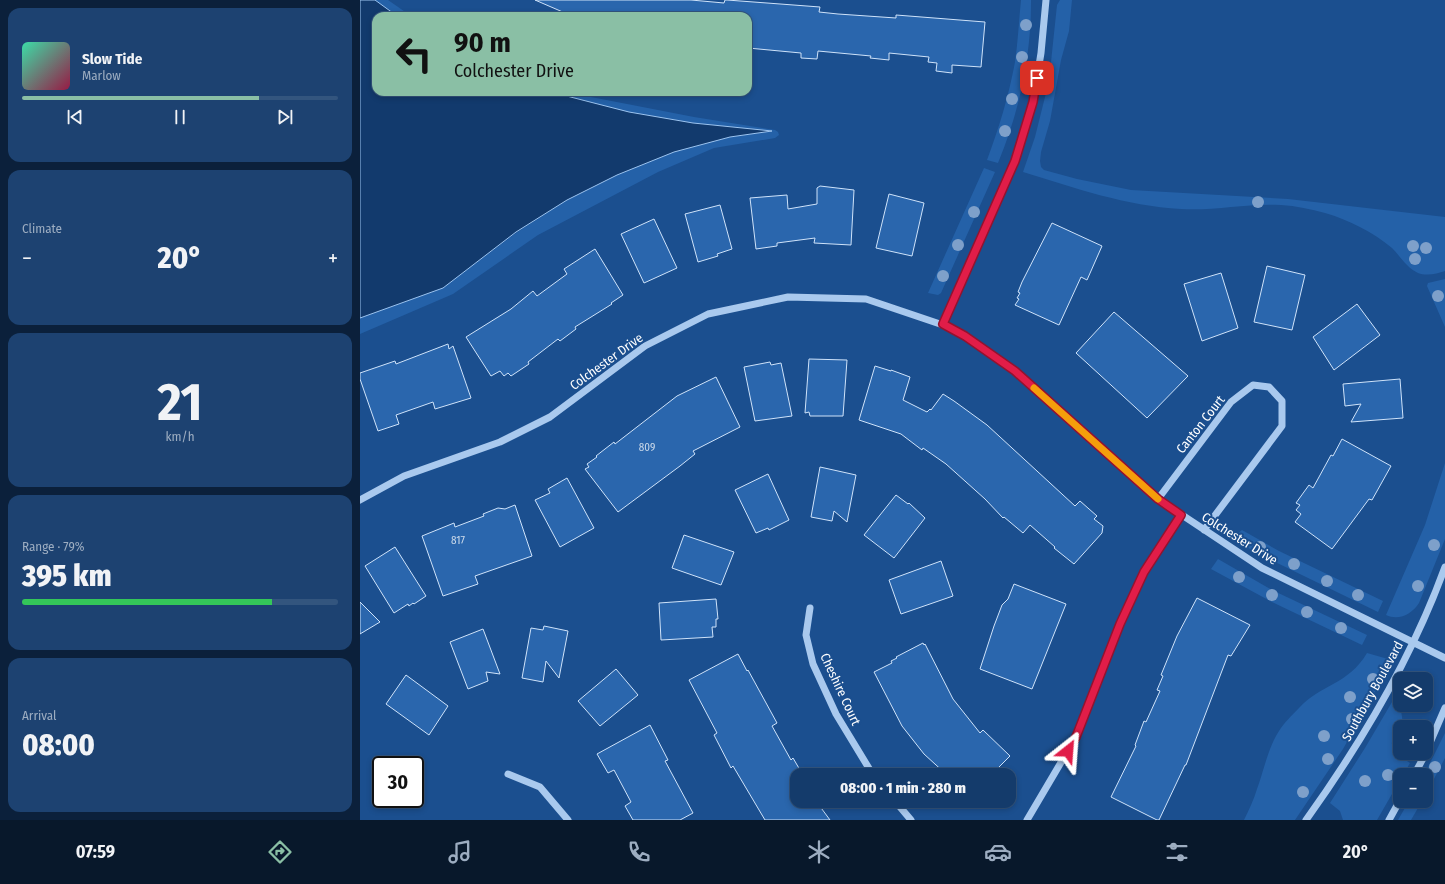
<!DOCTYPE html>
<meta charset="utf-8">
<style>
:root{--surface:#143b6b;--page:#1d4271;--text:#f1f3f6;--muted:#9dadc1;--line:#33557e;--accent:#8abfa5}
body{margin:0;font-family:"Fira Sans Condensed",sans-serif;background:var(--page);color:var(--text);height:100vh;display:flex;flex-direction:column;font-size:15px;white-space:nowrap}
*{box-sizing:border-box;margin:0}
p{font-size:13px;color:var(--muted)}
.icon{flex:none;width:22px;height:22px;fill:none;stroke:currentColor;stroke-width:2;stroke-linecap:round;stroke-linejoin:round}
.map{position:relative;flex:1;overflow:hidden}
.sheet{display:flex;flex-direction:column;gap:8px;padding:8px;background:#0b203b;width:360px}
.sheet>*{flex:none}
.top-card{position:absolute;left:12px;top:12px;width:380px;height:84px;border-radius:12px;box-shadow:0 2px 6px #0003,0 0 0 1px var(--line);background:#8abfa5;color:#111;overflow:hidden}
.buttons{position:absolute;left:1033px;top:672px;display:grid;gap:8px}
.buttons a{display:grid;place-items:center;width:40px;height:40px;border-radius:8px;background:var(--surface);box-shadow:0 2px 6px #0003,0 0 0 1px var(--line);font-size:20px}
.speed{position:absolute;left:12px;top:756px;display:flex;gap:8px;font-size:20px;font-weight:700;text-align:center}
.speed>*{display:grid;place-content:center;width:52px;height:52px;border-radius:50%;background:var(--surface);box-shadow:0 2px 6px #0003,0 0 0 1px var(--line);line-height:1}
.speed .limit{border:2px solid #111;border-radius:6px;background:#fff;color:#111}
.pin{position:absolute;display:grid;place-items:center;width:34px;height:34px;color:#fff;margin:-17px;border-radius:8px;box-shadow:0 2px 6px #0006}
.me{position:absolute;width:44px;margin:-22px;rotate:28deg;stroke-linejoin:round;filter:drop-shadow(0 0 3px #0008)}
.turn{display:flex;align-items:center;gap:14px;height:84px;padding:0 16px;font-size:18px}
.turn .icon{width:52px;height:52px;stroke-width:2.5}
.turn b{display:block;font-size:28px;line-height:34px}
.big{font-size:30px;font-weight:800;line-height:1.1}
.sheet .card{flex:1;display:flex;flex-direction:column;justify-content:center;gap:6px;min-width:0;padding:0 14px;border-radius:12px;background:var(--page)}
.sheet .dial{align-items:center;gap:0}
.dial b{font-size:52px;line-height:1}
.song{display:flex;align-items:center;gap:12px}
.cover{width:48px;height:48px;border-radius:6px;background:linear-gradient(135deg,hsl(160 70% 55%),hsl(340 70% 35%))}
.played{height:4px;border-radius:2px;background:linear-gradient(90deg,var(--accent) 75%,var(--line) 75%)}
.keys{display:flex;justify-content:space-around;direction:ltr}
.heat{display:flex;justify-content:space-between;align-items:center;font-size:22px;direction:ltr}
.charge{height:6px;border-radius:3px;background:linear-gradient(90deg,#34c759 79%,var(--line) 0)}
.trip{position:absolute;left:430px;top:768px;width:226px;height:40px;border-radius:12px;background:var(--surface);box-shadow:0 2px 6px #0003,0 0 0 1px var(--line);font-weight:800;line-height:40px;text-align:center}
.dock{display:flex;height:64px;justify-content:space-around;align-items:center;background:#08182b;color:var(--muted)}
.dock .icon{width:28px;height:28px}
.dock .on{color:var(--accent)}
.dock b{font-size:18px;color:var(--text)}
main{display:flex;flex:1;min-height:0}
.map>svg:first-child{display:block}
.green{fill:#2461a8}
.water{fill:#123a6d;stroke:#9cc4f0}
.building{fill:#2a66ad;stroke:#cfe3fa}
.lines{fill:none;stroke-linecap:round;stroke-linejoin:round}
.minor{stroke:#a9c9ee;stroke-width:7}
.tree{fill:#7ea0ca}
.route-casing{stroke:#92132f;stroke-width:10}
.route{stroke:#e11d48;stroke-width:7}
.slow{stroke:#f59e0b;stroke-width:7}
.labels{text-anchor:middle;stroke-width:4;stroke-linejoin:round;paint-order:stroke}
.number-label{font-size:11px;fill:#cad9ea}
.street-label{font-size:13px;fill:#fff;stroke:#1b4f8f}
</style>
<main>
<section class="sheet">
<div class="card">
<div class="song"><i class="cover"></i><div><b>Slow Tide</b><p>Marlow</p></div></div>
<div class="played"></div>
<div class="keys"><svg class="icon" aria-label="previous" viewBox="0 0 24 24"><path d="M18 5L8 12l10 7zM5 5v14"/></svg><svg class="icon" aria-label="pause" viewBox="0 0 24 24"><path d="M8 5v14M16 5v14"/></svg><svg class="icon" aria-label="next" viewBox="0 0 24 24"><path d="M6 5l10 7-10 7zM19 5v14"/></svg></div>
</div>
<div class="card"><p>Climate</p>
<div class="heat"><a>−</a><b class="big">20°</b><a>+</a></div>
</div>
<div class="card dial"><b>21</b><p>km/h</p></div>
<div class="card"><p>Range · 79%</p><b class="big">395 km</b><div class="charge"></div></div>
<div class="card"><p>Arrival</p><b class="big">08:00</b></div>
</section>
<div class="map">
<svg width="1085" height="820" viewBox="0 0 1085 820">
<rect width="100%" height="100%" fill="#1b4f8f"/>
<path class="green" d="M 15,0 L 28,0 L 51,16 L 37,16 Z
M 661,0 L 671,0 L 671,3 C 671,57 659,113 638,163 L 627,160 C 639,128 649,95 655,62 C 658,41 659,20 661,0 Z
M 700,0 L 712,0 L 709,31 L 701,60 L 690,121 L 681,152 L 680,161 L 681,167 L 684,170 L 717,179 L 771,190 L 928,199 L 1085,217 L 1085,271 C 1077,274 1066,276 1058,273 C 1047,268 1040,256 1032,248 C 1013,232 989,220 965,213 C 951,209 936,206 921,205 C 888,203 854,211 821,209 C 766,206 715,188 663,172 L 675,137 L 689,81 L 697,5 Z
M 191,92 L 216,92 L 231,97 L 334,117 L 415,130 L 418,132 L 419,135 L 415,138 L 354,148 L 298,172 L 178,235 L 93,294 L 0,334 L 0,318 L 83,288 L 156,233 L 207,200 L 257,175 L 314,152 L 370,137 L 409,131 L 333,123 L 268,112 Z
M 624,168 L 635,172 L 581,293 L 578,295 L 568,293 Z
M 1085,279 L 1085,327 L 1067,286 L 1068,283 Z
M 1085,463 L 1085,539 L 1059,603 C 1052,614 1039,621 1026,615 L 1065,525 Z
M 882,530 L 919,551 L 1023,601 L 1018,612 L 903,556 L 883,545 L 876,535 Z
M 858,559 L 912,590 L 1007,635 L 1002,645 L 912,602 L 851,569 Z
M 1007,653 L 1028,659 L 1027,669 L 1024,676 L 983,749 L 935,820 L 884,820 C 889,810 894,799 897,789 C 904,770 908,748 919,731 C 924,723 932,715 939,708 C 961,684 988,685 1007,653 Z
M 1032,702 L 1040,707 C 1041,712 1043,718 1042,723 C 1041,727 1037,731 1035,734 C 1026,749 1038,755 1050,763 L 1043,775 L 1040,775 L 1040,780 L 1017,820 L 983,820 L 980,811 L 970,803 L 1005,748 Z
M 1085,733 L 1085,758 L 1066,794 L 1066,775 L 1064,775 Z
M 1049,801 L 1062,801 L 1051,820 L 1038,820 Z"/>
<path class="water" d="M 0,0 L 15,0 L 37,16 L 16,16 L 16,92 L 191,92 L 269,112 L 333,123 L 412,131 L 370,137 L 314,152 L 257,175 L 207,200 L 156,232 L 83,288 L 0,318 Z"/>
<path class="building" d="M 175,0 L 331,0 L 364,3 L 365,0 L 367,0 L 460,7 L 459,12 L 478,14 L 536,18 L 536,15 L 625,22 L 621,67 L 592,65 L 592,73 L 576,71 L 577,63 L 568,62 L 569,57 L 529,53 L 529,60 L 510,58 L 511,56 L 458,51 L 457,59 L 441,58 L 441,53 L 388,48 L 388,16 L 212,16 Z
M 460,186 L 494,190 L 491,245 L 454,243 L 455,238 L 417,243 L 417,246 L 396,249 L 390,198 L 427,195 L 428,209 L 457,204 L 457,188 Z
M 529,194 L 564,203 L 552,256 L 516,248 Z
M 360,205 L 372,249 L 357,254 L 358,256 L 338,262 L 325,214 Z
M 294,219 L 317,268 L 284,283 L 261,234 Z
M 692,223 L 742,246 L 727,280 L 721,277 L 699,325 L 655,305 L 659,299 L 657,298 L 660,293 L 658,292 L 662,282 Z
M 235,249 L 263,295 L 251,303 L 252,304 L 215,327 L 216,329 L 200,341 L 198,339 L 168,362 L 169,364 L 151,376 L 148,373 L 144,376 L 140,371 L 131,376 L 106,337 L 151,309 L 173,291 L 177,296 L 207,274 L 204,269 Z
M 907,266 L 945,275 L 932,330 L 894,322 Z
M 861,273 L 878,328 L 842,341 L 824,284 Z
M 997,304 L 1020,335 L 974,370 L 953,337 Z
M 754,312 L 828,376 L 787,418 L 716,353 Z
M 88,344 L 89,349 L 93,346 L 111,398 L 75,409 L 73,402 L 36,415 L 39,424 L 18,431 L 0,379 L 0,373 L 35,361 L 36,364 Z
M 449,359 L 487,360 L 483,416 L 450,416 L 449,412 L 445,413 Z
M 410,362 L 411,365 L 421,363 L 432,416 L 395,421 L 384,367 Z
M 515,366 L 531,371 L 531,370 L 550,377 L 543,400 L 567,412 L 570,409 L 571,410 L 583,394 L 594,401 L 627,425 L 715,506 L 720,501 L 737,516 L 734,519 L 743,526 L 742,533 L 714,564 L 694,548 L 695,547 L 670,525 L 663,533 L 644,517 L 643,518 L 625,499 L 586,464 L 563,448 L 562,450 L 541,434 L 499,420 Z
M 356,377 L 380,427 L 333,451 L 335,454 L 320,466 L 258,512 L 225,469 L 229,467 L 227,464 L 237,457 L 236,456 L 254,442 L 255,444 L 317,396 Z
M 1040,379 L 1043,418 L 991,422 L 1001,404 L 985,406 L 983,384 Z
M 982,439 L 1031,466 L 1012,500 L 1009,499 L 972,549 L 935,522 L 941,514 L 936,510 L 940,505 L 936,503 L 949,485 L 953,488 L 971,455 L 973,456 Z
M 460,467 L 496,475 L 487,522 L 474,511 L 472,521 L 451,517 Z
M 408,474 L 429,520 L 409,530 L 408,528 L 396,533 L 375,490 Z
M 207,478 L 234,528 L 200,547 L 175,500 L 190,493 L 188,489 Z
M 536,495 L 548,504 L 549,503 L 565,518 L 534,558 L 504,535 Z
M 155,505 L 172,556 L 115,576 L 118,584 L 83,596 L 62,536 L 94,523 L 95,527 L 124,516 L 123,514 L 138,508 L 145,509 Z
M 324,535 L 374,552 L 361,585 L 312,568 Z
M 35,547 L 66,596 L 54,604 L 53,603 L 49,606 L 48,604 L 34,613 L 5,566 Z
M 581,561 L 593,596 L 541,614 L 529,580 Z
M 654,584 L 706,604 L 672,689 L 620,669 L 634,626 L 642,605 L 648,599 Z
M 837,598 L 890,625 L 871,656 L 868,655 L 826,765 L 825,765 L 799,820 L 797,820 L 751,797 L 776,746 L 775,745 L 784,721 L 786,722 L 800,691 L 797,690 L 803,676 L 801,675 L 817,636 Z
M 356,599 L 358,619 L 356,619 L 356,627 L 352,627 L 353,637 L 301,640 L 299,603 Z
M 0,602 L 20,622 L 0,634 Z
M 184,626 L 208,631 L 199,678 L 186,661 L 183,682 L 162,678 L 171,628 L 183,630 Z
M 123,629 L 140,674 L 126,672 L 128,681 L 108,689 L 90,642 Z
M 563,643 L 564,645 L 565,644 L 593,699 L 620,733 L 623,730 L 650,756 L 631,775 L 587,775 L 564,754 L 542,726 L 514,672 L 532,663 L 531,661 L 537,658 L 536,657 Z
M 378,654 L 387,671 L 388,670 L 417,723 L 412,726 L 431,760 L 433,758 L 443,775 L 437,775 L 437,801 L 456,801 L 470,820 L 405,820 L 373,766 L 371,768 L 354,735 L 357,733 L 329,680 Z
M 256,669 L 278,695 L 240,726 L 218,701 Z
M 46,675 L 88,706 L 69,735 L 26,704 Z
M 290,725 L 308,760 L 305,761 L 333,813 L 320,820 L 273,820 L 265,806 L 271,802 L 254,770 L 248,773 L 237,754 Z"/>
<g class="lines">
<path class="minor" d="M 583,325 L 655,161 L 673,102 L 681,53 L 686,0
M 798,499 L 871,402 L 893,385 L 909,387 L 922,401 L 922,426 L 844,530
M 0,500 L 44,476 L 140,442 L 190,417 L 285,346 L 348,314 L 428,297 L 506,299 L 583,325 L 605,336 L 655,371 L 798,499 L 902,568 L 1085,658
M 450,608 L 446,635 L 453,664 L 476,714 L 513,775
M 1066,752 L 1085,708
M 148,774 L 180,787 L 208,820
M 1054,775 L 1066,753
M 535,801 L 551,820
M 667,820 L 716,737 L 760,624 L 784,572 L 821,515
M 946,820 C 1002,742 1052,658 1085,567
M 1029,820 L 1040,800"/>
</g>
<g class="tree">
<circle cx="666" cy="25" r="6"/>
<circle cx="662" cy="57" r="6"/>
<circle cx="652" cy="99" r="6"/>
<circle cx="645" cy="131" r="6"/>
<circle cx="898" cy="202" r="6"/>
<circle cx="614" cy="212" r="6"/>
<circle cx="598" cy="245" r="6"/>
<circle cx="1053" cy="246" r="6"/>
<circle cx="1066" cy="248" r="6"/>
<circle cx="1055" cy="259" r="6"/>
<circle cx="583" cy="276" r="6"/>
<circle cx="1078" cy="296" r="6"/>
<circle cx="1074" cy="545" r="6"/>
<circle cx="900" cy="547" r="6"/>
<circle cx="934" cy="564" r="6"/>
<circle cx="879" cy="577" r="6"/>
<circle cx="967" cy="581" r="6"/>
<circle cx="1058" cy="586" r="6"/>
<circle cx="912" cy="595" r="6"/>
<circle cx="998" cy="595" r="6"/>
<circle cx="947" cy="612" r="6"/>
<circle cx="981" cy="628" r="6"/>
<circle cx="1013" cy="679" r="6"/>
<circle cx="990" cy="697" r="6"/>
<circle cx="992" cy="719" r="6"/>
<circle cx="964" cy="736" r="6"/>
<circle cx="968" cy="759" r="6"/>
<circle cx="1075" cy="767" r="6"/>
<circle cx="1028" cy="775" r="6"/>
<circle cx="1005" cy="781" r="6"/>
<circle cx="943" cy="792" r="6"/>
</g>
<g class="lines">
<g class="route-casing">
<path id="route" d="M 677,78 L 673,102 L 655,161 L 583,324 L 605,336 L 655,371 L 798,499 L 821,515 L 784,572 L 760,624 L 716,737 L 708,751"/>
</g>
<use href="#route" class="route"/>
<path class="slow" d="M 674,388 L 798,499"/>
</g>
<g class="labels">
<g class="number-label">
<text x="287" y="451">809</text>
<text x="98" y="544">817</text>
</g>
<g class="street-label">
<text transform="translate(246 361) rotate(-36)" y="5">Colchester Drive</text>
<text transform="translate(840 424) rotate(-52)" y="5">Canton Court</text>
<text transform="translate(880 538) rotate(32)" y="5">Colchester Drive</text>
<text transform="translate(481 689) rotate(65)" y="5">Cheshire Court</text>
<text transform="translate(1012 691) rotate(-61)" y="5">Southbury Boulevard</text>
</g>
</g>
</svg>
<div class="buttons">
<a><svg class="icon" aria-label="layers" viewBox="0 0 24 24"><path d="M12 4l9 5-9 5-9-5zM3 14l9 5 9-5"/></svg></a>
<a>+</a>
<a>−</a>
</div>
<div class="speed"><div class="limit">30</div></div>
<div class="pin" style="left:677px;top:78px;background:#d93025"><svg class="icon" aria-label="arrive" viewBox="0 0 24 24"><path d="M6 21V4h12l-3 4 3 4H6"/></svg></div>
<svg class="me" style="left:708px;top:751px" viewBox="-20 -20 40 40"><path d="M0-17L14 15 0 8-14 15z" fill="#e11d48" stroke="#fff" stroke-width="4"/></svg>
<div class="trip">08:00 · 1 min · 280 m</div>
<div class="top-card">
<div class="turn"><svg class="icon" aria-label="left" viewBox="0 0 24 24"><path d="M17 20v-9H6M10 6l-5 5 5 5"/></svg><div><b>90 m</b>Colchester Drive</div></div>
</div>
</div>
</main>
<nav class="dock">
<b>07:59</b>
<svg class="icon on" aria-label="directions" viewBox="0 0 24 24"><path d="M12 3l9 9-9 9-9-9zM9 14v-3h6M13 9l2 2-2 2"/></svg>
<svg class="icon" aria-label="music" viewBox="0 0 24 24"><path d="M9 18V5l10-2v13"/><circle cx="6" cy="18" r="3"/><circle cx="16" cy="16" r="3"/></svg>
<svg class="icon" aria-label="phone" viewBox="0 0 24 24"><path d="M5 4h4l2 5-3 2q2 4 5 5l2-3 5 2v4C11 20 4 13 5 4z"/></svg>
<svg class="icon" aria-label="climate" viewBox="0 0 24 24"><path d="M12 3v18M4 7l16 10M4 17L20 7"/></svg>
<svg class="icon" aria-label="car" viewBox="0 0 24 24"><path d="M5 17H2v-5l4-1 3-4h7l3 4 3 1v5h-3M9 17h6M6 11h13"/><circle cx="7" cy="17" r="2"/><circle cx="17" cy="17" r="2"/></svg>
<svg class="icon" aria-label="filters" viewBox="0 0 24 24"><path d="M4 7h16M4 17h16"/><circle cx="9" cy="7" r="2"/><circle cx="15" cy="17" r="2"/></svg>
<b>20°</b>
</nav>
